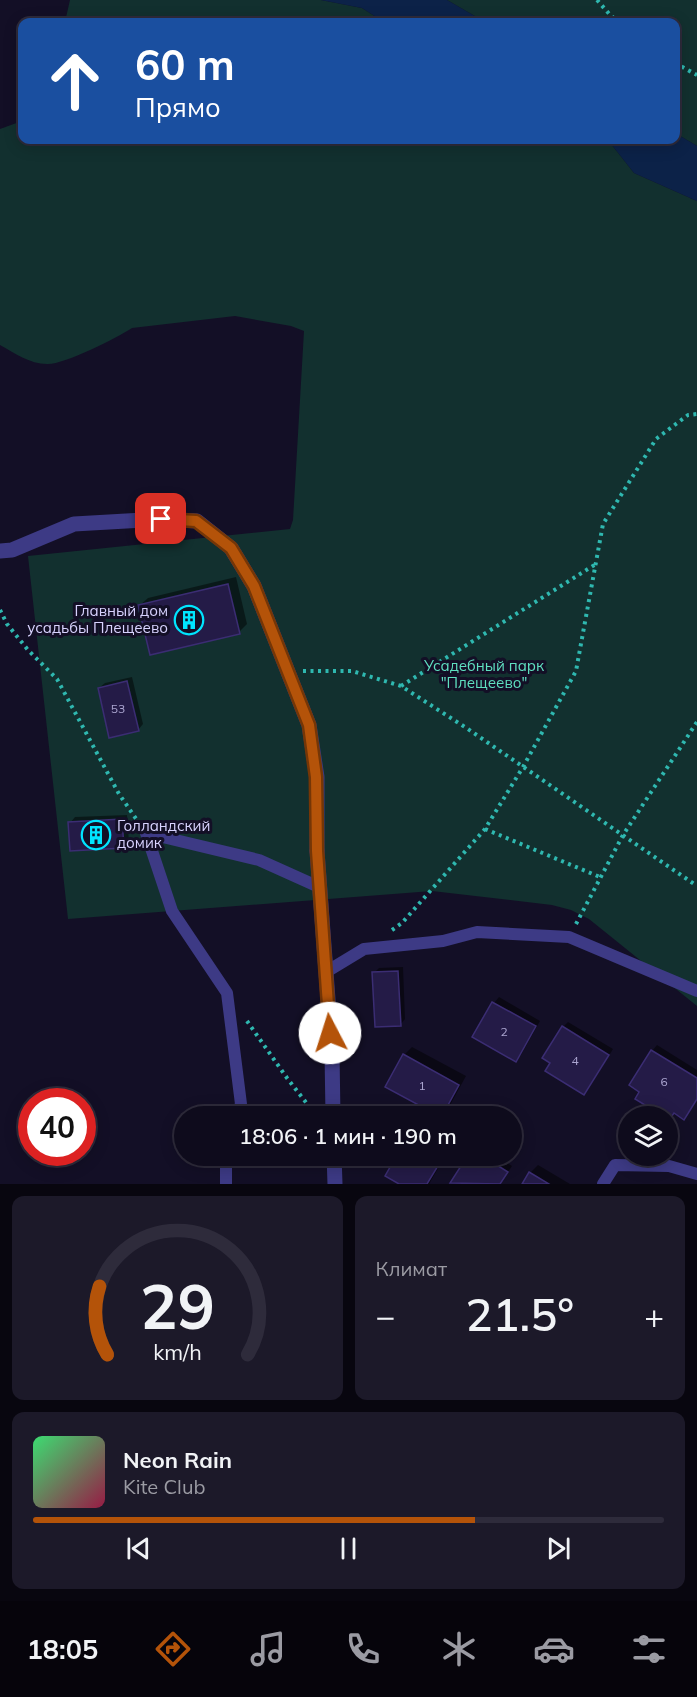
<!DOCTYPE html>
<html lang="ru">
<meta charset="utf-8">
<style>
:root{--surface:#0e0b1c;--page:#1c1929;--text:#f1f3f6;--muted:#9b9ba3;--line:#2e2b3b;--accent:#b45309}
body{margin:0;font-family:Mulish,sans-serif;background:var(--page);color:var(--text);height:100vh;display:flex;flex-direction:column;font-size:22px;white-space:nowrap}
*{box-sizing:border-box;margin:0}
p{font-size:20px;color:var(--muted)}
.icon{flex:none;width:33px;height:33px;fill:none;stroke:currentColor;stroke-width:2;stroke-linecap:round;stroke-linejoin:round}
.map{position:relative;height:1184px;overflow:hidden}
.drawer{display:flex;flex-direction:column;gap:12px;padding:12px;background:#08060f;flex:1}
.drawer>*{flex:none}
.hud{position:absolute;left:18px;top:18px;width:662px;height:126px;border-radius:12px;box-shadow:0 3px 15px #0003,0 0 0 2px var(--line);background:#1a4fa0;color:#fff;overflow:hidden}
.tools{position:absolute;left:618px;top:1106px;display:grid;gap:12px}
.tools a{display:grid;place-items:center;width:60px;height:60px;border-radius:50%;background:var(--surface);box-shadow:0 3px 15px #0003,0 0 0 2px var(--line);font-size:30px}
.speed{position:absolute;left:18px;top:1088px;display:flex;gap:12px;font-size:30px;font-weight:700;text-align:center}
.speed>*{display:grid;place-content:center;width:78px;height:78px;border-radius:50%;background:var(--surface);box-shadow:0 3px 15px #0003,0 0 0 2px var(--line);line-height:1}
.speed .limit{border:9px solid #d22;background:#fff;color:#111}
.pin{position:absolute;display:grid;place-items:center;width:51px;height:51px;color:#fff;margin:-26px;border-radius:12px;box-shadow:0 3px 9px #0006}
.me{position:absolute;width:66px;margin:-33px;rotate:355deg;stroke-linejoin:round;filter:drop-shadow(0 0 4px #0008)}
.turn{display:flex;align-items:center;gap:21px;height:126px;padding:0 18px;font-size:27px}
.turn .icon{width:78px;height:78px;stroke-width:2.5}
.turn b{display:block;font-size:42px;line-height:51px}
.big{font-size:45px;font-weight:600;line-height:1.1}
.drawer .tile{flex:1;display:flex;flex-direction:column;justify-content:center;gap:9px;min-width:0;padding:0 21px;border-radius:12px;background:var(--page)}
.drawer .dial{align-items:center;gap:0}
.dial svg{height:156px;overflow:visible;fill:none;stroke:var(--line);stroke-width:7;stroke-linecap:round;text-anchor:middle}
.dial text{fill:var(--text);stroke:none}
.song{display:flex;align-items:center;gap:18px}
.cover{width:72px;height:72px;border-radius:9px;background:linear-gradient(135deg,hsl(140 70% 55%),hsl(340 70% 35%))}
.played{height:6px;border-radius:3px;background:linear-gradient(90deg,var(--accent) 70%,var(--line) 70%)}
.keys{display:flex;justify-content:space-around;direction:ltr}
.heat{display:flex;justify-content:space-between;align-items:center;font-size:33px;direction:ltr}
.drawer .tiles{flex:1;display:grid;gap:12px;grid-template-columns:1fr 1fr}
.tile:last-child{grid-column:span 2}
.trip{position:absolute;left:174px;top:1106px;width:348px;height:60px;border-radius:30px;background:var(--surface);box-shadow:0 3px 15px #0003,0 0 0 2px var(--line);font-weight:600;line-height:60px;text-align:center}
.tab-bar{display:flex;height:96px;justify-content:space-around;align-items:center;background:#06040b;color:var(--muted)}
.tab-bar .icon{width:42px;height:42px}
.tab-bar .on{color:var(--accent)}
.tab-bar b{font-size:27px;color:var(--text)}
.map>svg:first-child{display:block}
.green{fill:#12302f}
.water{fill:#0c2248}
.shadow{fill:#0007}
.building{fill:#241b47;stroke:#3b2d73;stroke-width:1.5}
.lines{fill:none;stroke-linecap:round;stroke-linejoin:round}
.path{stroke:#2fb8b0;stroke-width:4;stroke-dasharray:3 4.5;stroke-linecap:butt}
.service{stroke:#3d3a85;stroke-width:12}
.minor{stroke:#3d3a85;stroke-width:15}
.tertiary{stroke:#3d3a85;stroke-width:15}
.route-casing{stroke:#753606;stroke-width:15}
.route{stroke:#b45309;stroke-width:10}
.labels{text-anchor:middle;stroke-width:6;stroke-linejoin:round;paint-order:stroke}
.number-label{font-size:12px;fill:#aca6d1}
.poi-label{font-size:15px;fill:#d9d4ff;stroke:#130f26;text-anchor:end}
.park-label{font-size:15px;fill:#5fe0c0;stroke:#130f26}
</style>
<div class="map">
<svg width="697" height="1184" viewBox="0 0 697 1184">
<rect width="100%" height="100%" fill="#130f26"/>
<path class="green" d="M 70,0 L 321,0 L 362,8 L 384,22 L 65,22 Z
M 447,0 L 697,0 L 697,146 L 675,133 L 675,22 L 485,22 Z
M 22,121 L 22,140 L 608,140 L 634,173 L 697,201 L 697,1006 L 589,919 L 571,910 L 552,905 L 432,891 L 68,919 L 28,556 L 290,529 L 293,520 L 304,331 L 291,326 L 235,316 L 132,328 C 117,338 63,365 47,364 C 30,364 14,353 0,345 L 0,129 Z"/>
<path class="water" d="M 321,0 L 447,0 L 485,22 L 384,22 L 362,8 Z
M 675,133 L 697,146 L 697,201 L 634,173 L 608,140 L 675,140 Z"/>
<path class="shadow" d="M 236,577 L 247,624 L 239,632 L 139,606 L 148,598 Z
M 132,677 L 143,724 L 138,730 L 99,688 L 105,683 Z
M 127,815 L 129,842 L 123,847 L 70,823 L 75,817 Z
M 403,967 L 405,1019 L 400,1025 L 374,973 L 379,968 Z
M 499,997 L 540,1021 L 521,1055 L 516,1060 L 474,1037 L 494,1003 Z
M 568,1022 L 613,1049 L 589,1088 L 583,1093 L 552,1063 L 563,1027 Z
M 657,1045 L 697,1070 L 697,1100 L 684,1118 L 675,1112 L 669,1118 L 666,1116 L 641,1091 L 631,1085 L 652,1051 Z
M 412,1047 L 466,1076 L 449,1107 L 441,1116 L 404,1055 Z
M 399,1155 L 446,1155 L 429,1184 L 402,1184 Z
M 469,1155 L 494,1155 L 512,1166 L 500,1184 L 454,1184 L 452,1183 Z
M 538,1165 L 570,1184 L 524,1184 L 530,1173 Z"/>
<path class="building" d="M 228,584 L 240,634 L 150,655 L 138,605 Z
M 127,681 L 139,731 L 109,738 L 98,688 Z
M 122,819 L 124,848 L 70,851 L 68,822 Z
M 398,971 L 401,1026 L 375,1027 L 372,972 Z
M 492,1002 L 536,1026 L 516,1062 L 472,1037 Z
M 562,1026 L 609,1055 L 584,1095 L 545,1071 L 550,1063 L 542,1058 Z
M 651,1050 L 697,1078 L 697,1099 L 684,1120 L 674,1113 L 669,1120 L 668,1116 L 663,1116 L 635,1099 L 639,1092 L 629,1085 Z
M 403,1054 L 459,1085 L 442,1116 L 439,1116 L 385,1087 Z
M 397,1155 L 442,1155 L 444,1156 L 427,1184 L 399,1184 L 385,1176 Z
M 468,1155 L 481,1155 L 508,1172 L 500,1184 L 450,1183 Z
M 529,1172 L 549,1184 L 522,1184 Z"/>
<g class="lines">
<path class="path" d="M 597,0 L 611,16 L 620,22
M 675,63 L 697,75
M 0,610 L 7,624 L 28,650 L 57,679 L 119,794 L 139,823
M 303,671 L 352,671 L 401,686 L 468,729 L 697,886
M 401,686 L 596,564
M 485,829 L 600,877
M 576,924 L 623,835 L 697,722
M 392,930 L 402,923 L 485,829 L 523,767 L 576,671 L 603,524 L 656,439 L 688,415 L 697,414
M 247,1021 L 287,1078 L 315,1114"/>
<path class="service" d="M 146,833 L 172,911 L 227,993 L 241,1104 L 236,1116
M 146,833 L 259,860 L 319,887
M 326,972 L 364,949 L 443,941 L 477,932 L 569,937 L 697,991
M 226,1184 L 226,1155
M 603,1184 L 615,1165 L 669,1166 L 697,1174"/>
<path class="minor" d="M 0,551 L 12,550 L 74,524 L 161,519 L 197,521 L 231,548 L 254,586 L 309,725 L 317,777 L 317,851"/>
<path class="tertiary" d="M 317,851 L 332,1053 L 333,1116
M 334,1155 L 335,1184"/>
</g>
<g class="lines">
<g class="route-casing">
<path id="route" d="M 161,519 L 196,521 L 231,548 L 254,586 L 309,725 L 316,777 L 317,851 L 330,1033"/>
</g>
<use href="#route" class="route"/>
</g>
<defs>
<g id="building-ring" transform="scale(1.5)"><circle r="9.5" fill="#130f26" stroke="#00e5ff" stroke-width="1.5"/><path d="M-4-6H4V6H1V3H-1V6H-4ZM-2.5-4.3h1.7v1.8h-1.7ZM.8-4.3h1.7v1.8H.8ZM-2.5-1h1.7V.8h-1.7ZM.8-1h1.7V.8H.8Z" fill="#00e5ff"/></g>
</defs>
<g fill-rule="evenodd">
<use href="#building-ring" x="189" y="620"/>
<use href="#building-ring" x="96" y="835"/>
</g>
<g class="labels">
<g class="number-label">
<text x="118" y="713">53</text>
<text x="504" y="1036">2</text>
<text x="575" y="1065">4</text>
<text x="664" y="1086">6</text>
<text x="422" y="1090">1</text>
</g>
<g class="poi-label">
<text x="168" y="616">Главный дом<tspan x="168" dy="17">усадьбы Плещеево</tspan></text>
<text x="117" y="831" text-anchor="start">Голландский<tspan x="117" dy="17">домик</tspan></text>
</g>
<g class="park-label">
<text x="484" y="671">Усадебный парк<tspan x="484" dy="17">"Плещеево"</tspan></text>
</g>
</g>
</svg>
<div class="tools">
<a><svg class="icon" aria-label="layers" viewBox="0 0 24 24"><path d="M12 4l9 5-9 5-9-5zM3 14l9 5 9-5"/></svg></a>
</div>
<div class="speed"><div class="limit">40</div></div>
<div class="pin" style="left:161px;top:519px;background:#d93025"><svg class="icon" aria-label="arrive" viewBox="0 0 24 24"><path d="M6 21V4h12l-3 4 3 4H6"/></svg></div>
<svg class="me" style="left:330px;top:1033px" viewBox="-20 -20 40 40"><circle r="19" fill="#fff"/><path d="M0-13L10 11 0 6-10 11z" fill="#b45309"/></svg>
<div class="trip">18:06 · 1 мин · 190 m</div>
<div class="hud">
<div class="turn"><svg class="icon" aria-label="ahead" viewBox="0 0 24 24"><path d="M12 20V5M6 11l6-6 6 6"/></svg><div><b>60 m</b>Прямо</div></div>
</div>
</div>
<section class="drawer">
<div class="tiles">
<div class="tile dial"><svg viewBox="0 0 100 80">
<path d="M14 69A42 42 0 1 1 86 69"/>
<path d="M14 69A42 42 0 0 1 10 34" stroke="#b45309"/>
<text x="50" y="56" font-size="32" font-weight="700">29</text>
<text x="50" y="72" font-size="11">km/h</text>
</svg></div>
<div class="tile"><p>Климат</p>
<div class="heat"><a>−</a><b class="big">21.5°</b><a>+</a></div>
</div>
<div class="tile">
<div class="song"><i class="cover"></i><div><b>Neon Rain</b><p>Kite Club</p></div></div>
<div class="played"></div>
<div class="keys"><svg class="icon" aria-label="previous" viewBox="0 0 24 24"><path d="M18 5L8 12l10 7zM5 5v14"/></svg><svg class="icon" aria-label="pause" viewBox="0 0 24 24"><path d="M8 5v14M16 5v14"/></svg><svg class="icon" aria-label="next" viewBox="0 0 24 24"><path d="M6 5l10 7-10 7zM19 5v14"/></svg></div>
</div>
</div>
</section>
<nav class="tab-bar">
<b>18:05</b>
<svg class="icon on" aria-label="directions" viewBox="0 0 24 24"><path d="M12 3l9 9-9 9-9-9zM9 14v-3h6M13 9l2 2-2 2"/></svg>
<svg class="icon" aria-label="music" viewBox="0 0 24 24"><path d="M9 18V5l10-2v13"/><circle cx="6" cy="18" r="3"/><circle cx="16" cy="16" r="3"/></svg>
<svg class="icon" aria-label="phone" viewBox="0 0 24 24"><path d="M5 4h4l2 5-3 2q2 4 5 5l2-3 5 2v4C11 20 4 13 5 4z"/></svg>
<svg class="icon" aria-label="climate" viewBox="0 0 24 24"><path d="M12 3v18M4 7l16 10M4 17L20 7"/></svg>
<svg class="icon" aria-label="car" viewBox="0 0 24 24"><path d="M5 17H2v-5l4-1 3-4h7l3 4 3 1v5h-3M9 17h6M6 11h13"/><circle cx="7" cy="17" r="2"/><circle cx="17" cy="17" r="2"/></svg>
<svg class="icon" aria-label="filters" viewBox="0 0 24 24"><path d="M4 7h16M4 17h16"/><circle cx="9" cy="7" r="2"/><circle cx="15" cy="17" r="2"/></svg>
</nav>
